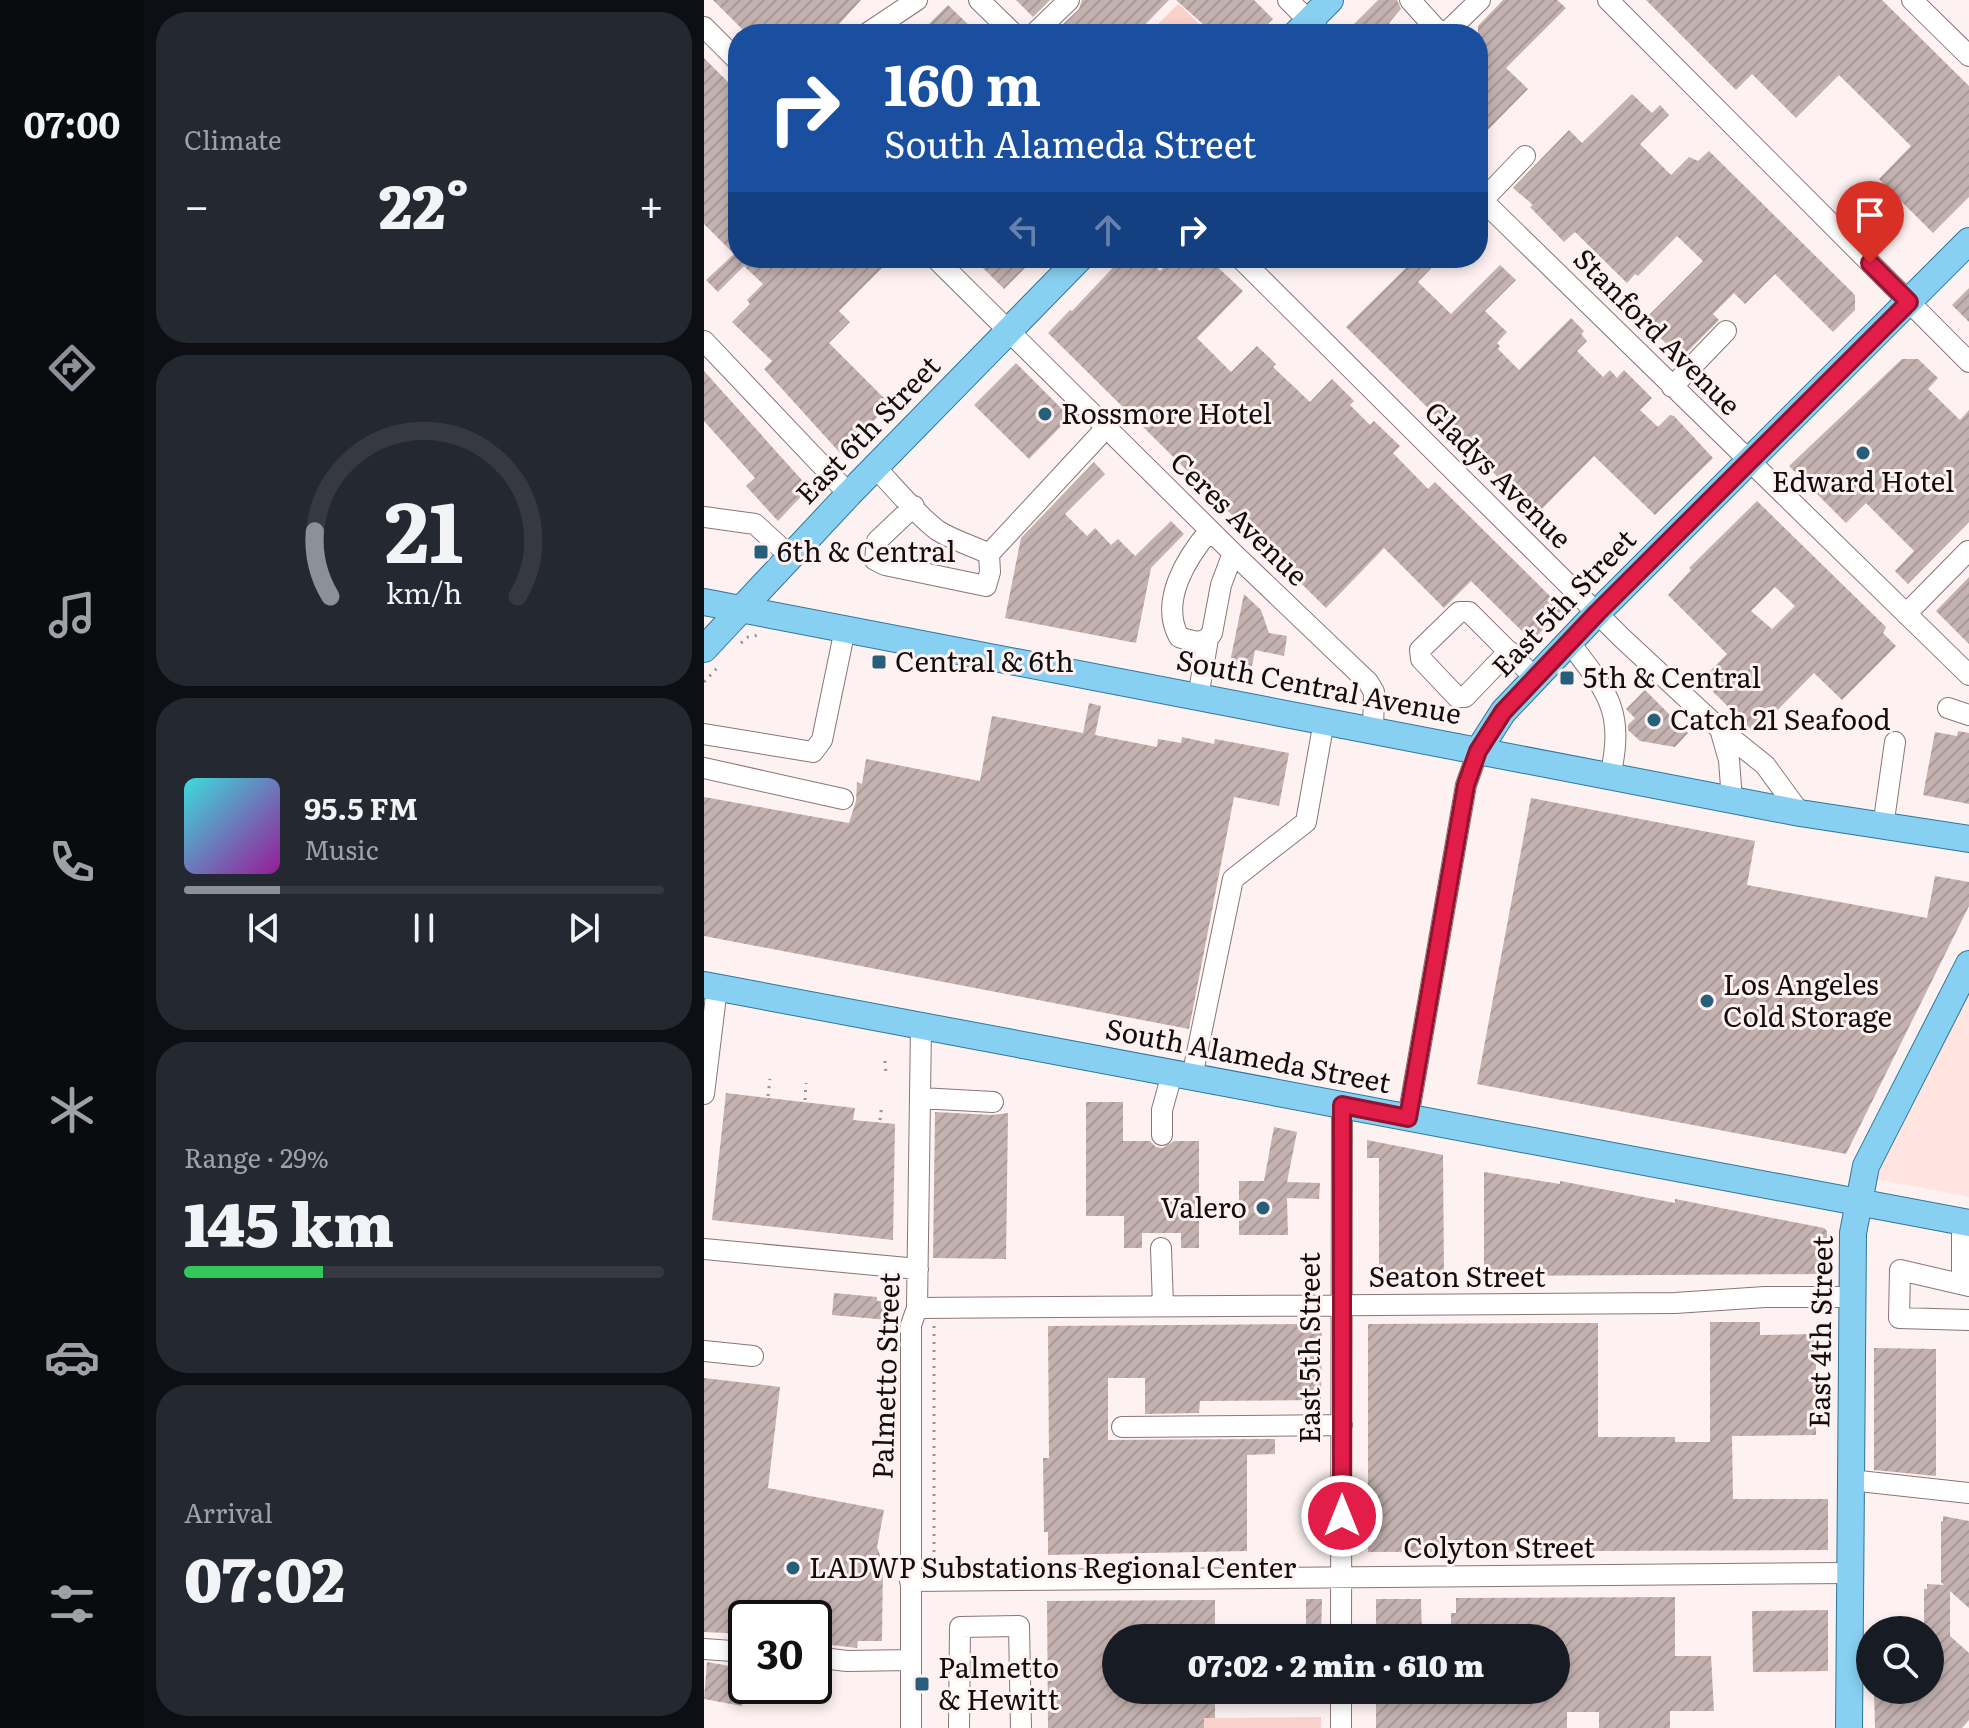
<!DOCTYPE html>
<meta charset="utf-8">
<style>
:root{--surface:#171b24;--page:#242831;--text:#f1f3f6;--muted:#9ea1a6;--line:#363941;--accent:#8c9099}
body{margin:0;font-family:Literata,serif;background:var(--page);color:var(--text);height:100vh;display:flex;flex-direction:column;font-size:30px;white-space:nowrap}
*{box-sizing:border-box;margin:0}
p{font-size:26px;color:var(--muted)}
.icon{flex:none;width:44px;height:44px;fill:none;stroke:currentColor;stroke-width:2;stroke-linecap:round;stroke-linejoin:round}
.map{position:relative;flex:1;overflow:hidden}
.details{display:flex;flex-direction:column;gap:12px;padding:12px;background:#0d0f14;width:560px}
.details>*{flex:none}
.top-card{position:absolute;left:24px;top:24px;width:760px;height:244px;border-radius:32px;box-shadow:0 4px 12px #0003;background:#1a4fa0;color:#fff;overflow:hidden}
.fabs{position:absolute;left:1152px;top:1616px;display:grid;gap:16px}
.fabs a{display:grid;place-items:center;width:88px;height:88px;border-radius:50%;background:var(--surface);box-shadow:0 4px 12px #0003;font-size:40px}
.speed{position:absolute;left:24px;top:1600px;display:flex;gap:16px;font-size:40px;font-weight:700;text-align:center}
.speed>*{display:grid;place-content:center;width:104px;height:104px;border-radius:50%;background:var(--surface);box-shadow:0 4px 12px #0003;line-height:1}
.speed .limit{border:4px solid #111;border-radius:12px;background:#fff;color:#111}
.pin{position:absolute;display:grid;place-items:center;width:68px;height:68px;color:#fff;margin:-82px -34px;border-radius:50% 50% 50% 0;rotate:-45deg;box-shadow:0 0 8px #0007}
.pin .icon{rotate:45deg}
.me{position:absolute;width:88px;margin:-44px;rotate:0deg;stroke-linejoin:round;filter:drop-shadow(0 0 6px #0008)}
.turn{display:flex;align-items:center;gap:28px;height:168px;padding:0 24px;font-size:36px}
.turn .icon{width:104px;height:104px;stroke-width:2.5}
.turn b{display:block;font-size:56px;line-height:68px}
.lanes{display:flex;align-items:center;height:76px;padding:0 24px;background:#0003;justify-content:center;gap:40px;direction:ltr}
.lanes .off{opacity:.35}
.big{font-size:60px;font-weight:800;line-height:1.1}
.details .tile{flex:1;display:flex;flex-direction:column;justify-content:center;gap:12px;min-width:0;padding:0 28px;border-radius:32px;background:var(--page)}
.details .dial{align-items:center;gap:0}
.dial svg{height:208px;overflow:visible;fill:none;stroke:var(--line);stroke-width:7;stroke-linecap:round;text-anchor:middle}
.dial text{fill:var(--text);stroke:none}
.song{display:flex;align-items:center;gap:24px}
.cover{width:96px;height:96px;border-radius:12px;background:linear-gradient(135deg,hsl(180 70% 55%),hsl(300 70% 35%))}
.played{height:8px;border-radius:4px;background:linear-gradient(90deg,var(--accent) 20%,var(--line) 20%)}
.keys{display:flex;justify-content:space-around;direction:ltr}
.heat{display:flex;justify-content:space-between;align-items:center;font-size:44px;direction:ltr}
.charge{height:12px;border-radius:6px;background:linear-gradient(90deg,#34c759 29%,var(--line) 0)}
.trip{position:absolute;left:398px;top:1624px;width:468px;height:80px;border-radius:40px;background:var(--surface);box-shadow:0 4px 12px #0003;font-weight:800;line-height:80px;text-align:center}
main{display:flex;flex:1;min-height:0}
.menu{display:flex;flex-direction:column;width:144px;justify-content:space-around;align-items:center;background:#090b0e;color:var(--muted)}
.menu .icon{width:56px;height:56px}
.menu .current{color:var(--accent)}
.menu b{font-size:36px;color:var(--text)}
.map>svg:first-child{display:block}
.built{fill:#ffe4e0}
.green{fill:#fbd1cb}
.building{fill:url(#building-hatch);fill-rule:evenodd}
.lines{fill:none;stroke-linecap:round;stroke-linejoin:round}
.minor-casing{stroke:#877774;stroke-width:22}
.major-casing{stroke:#2b779b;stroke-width:28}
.path{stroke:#988f8e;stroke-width:3;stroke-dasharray:2 6;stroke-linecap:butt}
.minor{stroke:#fff;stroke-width:20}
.major{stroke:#88d0f1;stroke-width:26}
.route-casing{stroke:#92132f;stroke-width:20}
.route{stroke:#e11d48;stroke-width:14}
.poi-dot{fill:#275e79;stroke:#fdf2f1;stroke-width:3}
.labels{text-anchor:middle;stroke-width:6;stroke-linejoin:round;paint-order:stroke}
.street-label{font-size:28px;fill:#130d0d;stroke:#fdf2f1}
.poi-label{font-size:28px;fill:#130d0d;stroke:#fdf2f1;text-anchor:start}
</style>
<main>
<nav class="menu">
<b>07:00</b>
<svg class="icon current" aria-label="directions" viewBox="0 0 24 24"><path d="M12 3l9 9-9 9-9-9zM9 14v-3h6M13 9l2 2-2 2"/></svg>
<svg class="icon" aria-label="music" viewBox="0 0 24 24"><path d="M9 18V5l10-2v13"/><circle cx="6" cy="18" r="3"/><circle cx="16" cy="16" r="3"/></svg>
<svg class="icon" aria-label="phone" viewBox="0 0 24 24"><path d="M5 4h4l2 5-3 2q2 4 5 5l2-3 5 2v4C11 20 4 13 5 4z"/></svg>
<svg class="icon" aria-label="climate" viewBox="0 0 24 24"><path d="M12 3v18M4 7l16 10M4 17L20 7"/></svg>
<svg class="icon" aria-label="car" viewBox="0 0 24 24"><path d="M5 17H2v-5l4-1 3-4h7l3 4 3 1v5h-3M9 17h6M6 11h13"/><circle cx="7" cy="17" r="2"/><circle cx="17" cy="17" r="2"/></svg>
<svg class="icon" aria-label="filters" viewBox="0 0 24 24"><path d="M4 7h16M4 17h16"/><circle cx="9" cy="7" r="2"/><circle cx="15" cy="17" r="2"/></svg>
</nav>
<section class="details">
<div class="tile"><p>Climate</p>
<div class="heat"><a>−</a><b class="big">22°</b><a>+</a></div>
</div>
<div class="tile dial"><svg viewBox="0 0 100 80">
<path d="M14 69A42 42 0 1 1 86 69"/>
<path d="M14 69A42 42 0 0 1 8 44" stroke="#8c9099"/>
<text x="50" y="56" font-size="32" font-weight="700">21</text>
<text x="50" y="72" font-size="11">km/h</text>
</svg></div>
<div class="tile">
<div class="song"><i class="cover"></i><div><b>95.5 FM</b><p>Music</p></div></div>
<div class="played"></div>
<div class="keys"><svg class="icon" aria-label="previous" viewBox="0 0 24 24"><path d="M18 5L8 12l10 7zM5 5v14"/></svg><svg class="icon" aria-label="pause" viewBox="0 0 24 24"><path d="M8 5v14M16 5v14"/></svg><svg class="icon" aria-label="next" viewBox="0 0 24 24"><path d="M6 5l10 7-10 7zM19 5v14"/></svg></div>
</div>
<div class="tile"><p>Range · 29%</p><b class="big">145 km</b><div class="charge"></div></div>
<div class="tile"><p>Arrival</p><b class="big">07:02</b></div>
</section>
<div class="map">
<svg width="1265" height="1728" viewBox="0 0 1265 1728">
<defs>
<pattern id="building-hatch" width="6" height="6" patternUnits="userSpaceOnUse" patternTransform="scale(2)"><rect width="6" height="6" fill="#c4b2b0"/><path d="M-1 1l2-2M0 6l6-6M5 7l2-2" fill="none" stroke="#a89896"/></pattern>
</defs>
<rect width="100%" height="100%" fill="#fdf2f1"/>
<path class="built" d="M 1265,993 L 1265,1197 L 1171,1179 Z"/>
<path class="green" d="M 474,4 L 478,7 L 505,34 L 444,34 Z
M 617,1717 L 617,1728 L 500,1728 L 500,1718 Z"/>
<path class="building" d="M 9,0 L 157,0 L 126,34 L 43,34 Z
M 312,0 L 346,0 L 329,17 Z
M 378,0 L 465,0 L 432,34 L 356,34 L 358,25 L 375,9 Z
M 472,0 L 550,0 L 569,19 L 553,34 L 510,34 Z
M 674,0 L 693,0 L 697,9 L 685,23 L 696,34 L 640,34 Z
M 799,0 L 853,0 L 862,8 L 802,68 L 824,89 L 774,140 L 774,26 Z
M 942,0 L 1178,0 L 1265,86 L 1265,197 L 1229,233 L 1175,179 L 1207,146 L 1135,75 L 1092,118 L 1048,74 L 1032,90 Z
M 244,5 L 274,34 L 215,34 Z
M 0,58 L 34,92 L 34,258 L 188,258 L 135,311 L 146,322 L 125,343 L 186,404 L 137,454 L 60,369 L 68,361 L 28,322 L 46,304 L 43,300 L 59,284 L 40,266 L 14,292 L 2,280 L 30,254 L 0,224 Z
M 928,94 L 948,113 L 956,105 L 965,115 L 936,144 L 967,175 L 985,157 L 994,161 L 1005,151 L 1151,295 L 1151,310 L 1129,332 L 1071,274 L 1041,304 L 1030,293 L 1009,314 L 1015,320 L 977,358 L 939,321 L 999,261 L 973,236 L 934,276 L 931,274 L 923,283 L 871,232 L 860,242 L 826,207 L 829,205 L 809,188 L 865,130 L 878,143 Z
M 269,258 L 331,258 L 300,289 Z
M 418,258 L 443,258 L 456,271 L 470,258 L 504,258 L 539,291 L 493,338 L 527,372 L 553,346 L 572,364 L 569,367 L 606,402 L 628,379 L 650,401 L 646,405 L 666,425 L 670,421 L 696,446 L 689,453 L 724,489 L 731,482 L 859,609 L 828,641 L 767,581 L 740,608 L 680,548 L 622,608 L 344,333 L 366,310 L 368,311 Z
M 692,258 L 737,258 L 714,282 L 747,314 L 796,265 L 812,280 L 781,311 L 803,332 L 793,343 L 796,346 L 794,349 L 815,370 L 867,318 L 880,331 L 877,334 L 883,341 L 873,351 L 899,377 L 906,370 L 913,378 L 920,370 L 948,398 L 936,410 L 954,427 L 966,415 L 970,416 L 1009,458 L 951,515 L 890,456 L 832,515 L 642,327 L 702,268 Z
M 1265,288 L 1265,322 L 1248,305 Z
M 1198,359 L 1214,359 L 1234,378 L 1224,389 L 1256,420 L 1265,410 L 1265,522 L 1204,584 L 1191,571 L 1210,551 L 1162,503 L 1142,523 L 1085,466 Z
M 312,363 L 366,417 L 325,459 L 270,405 Z
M 0,371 L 105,488 L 74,521 L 42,486 L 51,478 L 0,421 Z
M 390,462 L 401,474 L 361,514 L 383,536 L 391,528 L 407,545 L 414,539 L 431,556 L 467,521 L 480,534 L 447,568 L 432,643 L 301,618 L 317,538 Z
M 1053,501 L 1182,627 L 1179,633 L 1192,646 L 1138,700 L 1110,673 L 1051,733 L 997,680 L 1023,654 L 964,595 L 987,570 L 985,568 ZM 1071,587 L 1091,606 L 1068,629 L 1047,611 Z
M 1265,577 L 1265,644 L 1232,611 Z
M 540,594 L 557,610 L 565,633 L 583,636 L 580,656 L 551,650 L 548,666 L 526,662 Z
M 941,690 L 984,733 L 971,747 L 936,741 L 924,730 L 924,725 L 931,718 L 922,709 Z
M 385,703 L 397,706 L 391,735 L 453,747 L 454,739 L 477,743 L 478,737 L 510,744 L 511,739 L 585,753 L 575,806 L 530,797 L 485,1029 L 0,936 L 0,797 L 145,823 L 152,801 L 153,782 L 158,784 L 162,759 L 276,781 L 288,716 L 379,733 Z
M 1254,731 L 1265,733 L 1265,804 L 1219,795 L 1231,732 L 1253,736 Z
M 827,798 L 1051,841 L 1043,885 L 1223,918 L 1231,876 L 1265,882 L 1265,906 L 1142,1154 L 773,1084 Z
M 22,1093 L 151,1108 L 149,1120 L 191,1124 L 189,1240 L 8,1220 Z
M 382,1102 L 419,1102 L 419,1141 L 446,1141 L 452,1147 L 459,1148 L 470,1141 L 495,1141 L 495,1248 L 477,1248 L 477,1233 L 438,1233 L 438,1248 L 420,1248 L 420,1216 L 382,1216 Z
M 231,1112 L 288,1115 L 304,1113 L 302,1259 L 229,1258 Z
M 570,1127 L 593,1132 L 583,1182 L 616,1183 L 615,1199 L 583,1198 L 584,1235 L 535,1235 L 535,1181 L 560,1181 Z
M 663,1140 L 739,1155 L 740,1277 L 675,1277 L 675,1158 L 663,1158 Z
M 780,1172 L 856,1184 L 856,1181 L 971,1203 L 971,1199 L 1120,1228 L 1123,1231 L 1123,1274 L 780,1276 Z
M 130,1293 L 173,1297 L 173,1301 L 186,1302 L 184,1320 L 128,1315 Z
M 1006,1322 L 1056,1322 L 1056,1335 L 1112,1334 L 1112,1435 L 1028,1436 L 1029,1499 L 1124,1499 L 1124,1550 L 664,1552 L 664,1324 L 894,1323 L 894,1437 L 971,1437 L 971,1442 L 1006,1442 Z
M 613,1324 L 618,1329 L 617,1400 L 496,1401 L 495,1413 L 441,1414 L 441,1378 L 404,1378 L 404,1440 L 571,1439 L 571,1454 L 543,1455 L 543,1551 L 344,1555 L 344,1532 L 340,1532 L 339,1458 L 345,1458 L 344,1326 Z
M 1170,1348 L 1232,1349 L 1232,1476 L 1170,1470 Z
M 0,1378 L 76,1387 L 64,1488 L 180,1510 L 173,1547 L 179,1563 L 178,1641 L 154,1641 L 153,1648 L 110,1643 L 110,1618 L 42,1618 L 42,1634 L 0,1632 Z
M 1239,1516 L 1265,1521 L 1265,1608 L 1246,1591 L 1246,1636 L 1265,1653 L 1265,1720 L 1258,1728 L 1171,1728 L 1170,1690 L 1226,1690 L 1226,1630 L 1220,1630 L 1220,1589 L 1223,1589 L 1223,1584 L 1240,1585 L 1237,1582 L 1237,1521 L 1239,1522 Z
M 971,1597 L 971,1656 L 1007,1656 L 1010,1711 L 966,1711 L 966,1728 L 895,1728 L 895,1712 L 863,1712 L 863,1728 L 672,1728 L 672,1690 L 852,1690 L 852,1638 L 747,1638 L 747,1613 L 752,1613 L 752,1598 Z
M 602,1599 L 618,1599 L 617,1638 L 602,1638 Z
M 672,1599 L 717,1599 L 718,1638 L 672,1638 Z
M 511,1600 L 511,1638 L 412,1638 L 412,1690 L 511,1690 L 511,1718 L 500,1718 L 500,1728 L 344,1728 L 343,1601 Z
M 1124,1610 L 1124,1671 L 1049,1672 L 1048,1611 Z
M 3,1662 L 42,1669 L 38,1706 L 0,1699 Z"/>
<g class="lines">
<g class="minor-casing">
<path id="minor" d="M 275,0 L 310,34
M 584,0 L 618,34
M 706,0 L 735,32 L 745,30 L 776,0
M 904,0 L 1265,362
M 1208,0 L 1265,56
M 0,27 L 34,61
M 162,34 L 213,0
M 330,34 L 365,0
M 774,196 L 1265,675
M 779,200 L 821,156
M 231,258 L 529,553 L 664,682 L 670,692 L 669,730
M 536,258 L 918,638 L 1016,729 L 1061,765 L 1096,813
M 0,341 L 145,494
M 968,387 L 1022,331
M 171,467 C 190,487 212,514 233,530 C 248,540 269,546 285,554 L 286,572 L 282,586 L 181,565 L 171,560 L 173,541 L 210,506
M 0,517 L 51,524 L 86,556
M 506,530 C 483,557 455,601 475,637 C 487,641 500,646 508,633 L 517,585 L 529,553
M 285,554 L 402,428
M 1202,614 L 1264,551
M 865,642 C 904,693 921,710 906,777
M 805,651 L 761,697 L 753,697 L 717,659 L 716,650 L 755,612 L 765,612 L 831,678
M 494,697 L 504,639
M 1244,708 L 1265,715
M 1016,729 L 1025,760 L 1028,800
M 0,734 L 109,752 L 118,740 L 141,629
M 0,768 L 139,799
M 1179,827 L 1191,742
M 488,1077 L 529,879 L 602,822 L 620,721
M 0,1094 L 13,988
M 216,1098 L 289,1102
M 704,1118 L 762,785 L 774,751
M 458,1135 L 458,1110 L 468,1074
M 1258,1222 L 1258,1280 L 1265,1285
M 457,1248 L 459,1306
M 0,1249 L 214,1269
M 1265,1286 L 1196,1270 L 1195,1318 L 1265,1320
M 213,1308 L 971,1303 L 1061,1297 L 1149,1297
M 0,1351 L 49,1356
M 418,1427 L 638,1425
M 1146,1480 L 1265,1493
M 206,1581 L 1145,1573
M 637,1638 L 638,1105
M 0,1649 L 42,1652
M 110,1657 L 143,1661 L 207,1660
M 207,1728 L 207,1325 L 213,1308 L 217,1026
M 255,1728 L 256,1627 L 315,1626 L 317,1728
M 637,1728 L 637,1690"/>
</g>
<g class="major-casing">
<path id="major" d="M 592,34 L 626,0
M 0,602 L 1096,813 L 1265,839
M 0,649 L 145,494 L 376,258
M 774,751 L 799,712 L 893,613 L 1265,241
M 0,985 L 1265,1223
M 1145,1728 L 1149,1233 L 1162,1166 L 1265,964"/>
</g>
<path class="path" d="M 37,643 L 44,637 L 55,635
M 0,682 L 15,666
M 181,1061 L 182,1074
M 64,1096 L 66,1079
M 101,1100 L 102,1083
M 176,1120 L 178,1104
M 230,1326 L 230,1554"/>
<use href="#minor" class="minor"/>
<use href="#major" class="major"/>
</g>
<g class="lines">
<g class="route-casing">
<path id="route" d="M 638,1516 L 638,1105 L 704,1118 L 762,785 L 774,751 L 799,712 L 893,613 L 1205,302 L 1166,263"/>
</g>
<use href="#route" class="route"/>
</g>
<g class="poi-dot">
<circle cx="341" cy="414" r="8"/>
<circle cx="1159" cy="453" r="8"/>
<rect x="49" y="544" width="16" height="16" rx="4"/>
<rect x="167" y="654" width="16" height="16" rx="4"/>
<rect x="855" y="670" width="16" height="16" rx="4"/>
<circle cx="950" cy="720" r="8"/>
<circle cx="1003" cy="1001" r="8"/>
<circle cx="559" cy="1208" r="8"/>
<circle cx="89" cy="1568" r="8"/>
<rect x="210" y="1676" width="16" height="16" rx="4"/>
</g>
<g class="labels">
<g class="street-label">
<text transform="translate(953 332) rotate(45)" y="10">Stanford Avenue</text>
<text transform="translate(164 430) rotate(-46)" y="10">East 6th Street</text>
<text transform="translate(794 475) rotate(45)" y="10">Gladys Avenue</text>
<text transform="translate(535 519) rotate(44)" y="10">Ceres Avenue</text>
<text transform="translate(860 603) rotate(-46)" y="10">East 5th Street</text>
<text transform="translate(615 687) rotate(11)" y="10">South Central Avenue</text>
<text transform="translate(544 1056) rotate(11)" y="10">South Alameda Street</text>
<text x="753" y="1287">Seaton Street</text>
<text transform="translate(1117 1332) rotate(-89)" y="10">East 4th Street</text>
<text transform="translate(606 1348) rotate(-90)" y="10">East 5th Street</text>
<text transform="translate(182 1376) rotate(-88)" y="10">Palmetto Street</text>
<text x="795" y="1558">Colyton Street</text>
</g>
<g class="poi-label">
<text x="357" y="424">Rossmore Hotel</text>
<text x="1159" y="492" text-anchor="middle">Edward Hotel</text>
<text x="73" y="562">6th &amp; Central</text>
<text x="191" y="672">Central &amp; 6th</text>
<text x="879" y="688">5th &amp; Central</text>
<text x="966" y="730">Catch 21 Seafood</text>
<text x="1019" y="995">Los Angeles<tspan x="1019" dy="32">Cold Storage</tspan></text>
<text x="543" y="1218" text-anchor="end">Valero</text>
<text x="105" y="1578">LADWP Substations Regional Center</text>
<text x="234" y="1678">Palmetto<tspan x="234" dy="32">&amp; Hewitt</tspan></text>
</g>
</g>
</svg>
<div class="fabs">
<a><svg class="icon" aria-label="search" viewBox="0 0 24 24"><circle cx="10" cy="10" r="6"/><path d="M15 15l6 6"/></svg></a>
</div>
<div class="speed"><div class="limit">30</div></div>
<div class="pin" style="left:1166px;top:263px;background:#d93025"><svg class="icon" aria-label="arrive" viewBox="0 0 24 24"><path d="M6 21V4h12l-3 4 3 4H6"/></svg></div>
<svg class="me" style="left:638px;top:1516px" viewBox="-20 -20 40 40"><circle r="17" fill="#e11d48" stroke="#fff" stroke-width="3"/><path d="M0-11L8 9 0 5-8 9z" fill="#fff"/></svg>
<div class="trip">07:02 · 2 min · 610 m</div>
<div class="top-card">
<div class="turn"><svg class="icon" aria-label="right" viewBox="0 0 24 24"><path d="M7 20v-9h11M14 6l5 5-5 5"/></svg><div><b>160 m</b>South Alameda Street</div></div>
<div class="lanes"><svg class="icon off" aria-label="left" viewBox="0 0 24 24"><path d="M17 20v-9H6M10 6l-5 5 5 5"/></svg><svg class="icon off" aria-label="ahead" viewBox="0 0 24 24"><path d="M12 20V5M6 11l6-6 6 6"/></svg><svg class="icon" aria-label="right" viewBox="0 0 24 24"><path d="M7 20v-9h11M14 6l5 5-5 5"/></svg></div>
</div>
</div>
</main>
